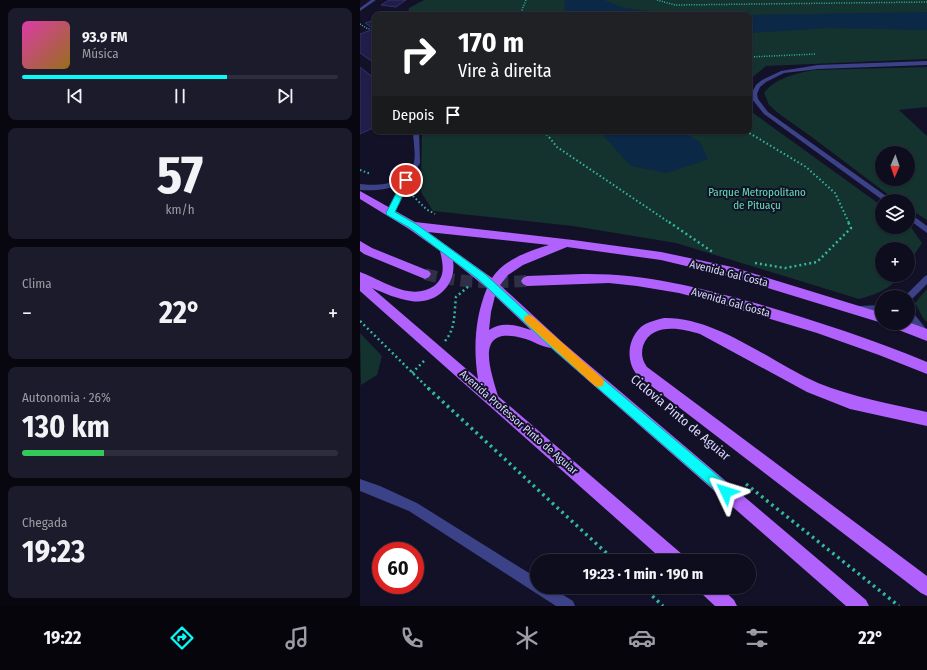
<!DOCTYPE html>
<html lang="pt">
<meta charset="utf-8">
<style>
:root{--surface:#0e0d1e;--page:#1c1b2b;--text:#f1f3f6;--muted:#9b9ca4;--line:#2e2d3c;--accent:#08fbf8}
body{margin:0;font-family:"Fira Sans Condensed",sans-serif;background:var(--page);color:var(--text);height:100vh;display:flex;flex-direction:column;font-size:15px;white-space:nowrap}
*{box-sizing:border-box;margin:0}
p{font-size:13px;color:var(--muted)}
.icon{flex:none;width:22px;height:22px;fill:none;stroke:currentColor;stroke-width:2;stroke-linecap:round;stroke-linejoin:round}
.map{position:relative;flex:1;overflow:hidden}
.drawer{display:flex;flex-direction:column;gap:8px;padding:8px;background:#080710;width:360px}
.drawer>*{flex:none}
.hud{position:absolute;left:12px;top:12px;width:380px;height:122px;border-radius:8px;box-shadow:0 1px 3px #0004,0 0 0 1px var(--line);background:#202124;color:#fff;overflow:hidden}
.needle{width:26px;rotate:182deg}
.fabs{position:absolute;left:515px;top:146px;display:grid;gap:8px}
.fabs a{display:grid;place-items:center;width:40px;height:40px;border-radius:50%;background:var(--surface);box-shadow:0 1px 3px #0004,0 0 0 1px var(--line);font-size:20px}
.speed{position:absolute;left:12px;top:542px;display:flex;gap:8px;font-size:20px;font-weight:700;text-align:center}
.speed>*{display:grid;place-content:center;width:52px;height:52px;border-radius:50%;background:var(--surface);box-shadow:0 1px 3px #0004,0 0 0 1px var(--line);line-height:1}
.speed .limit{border:6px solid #d22;background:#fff;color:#111}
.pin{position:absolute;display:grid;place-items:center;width:34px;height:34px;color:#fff;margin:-17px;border:2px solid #fff;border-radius:50%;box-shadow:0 1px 4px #0007}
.me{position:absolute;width:44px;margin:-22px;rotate:311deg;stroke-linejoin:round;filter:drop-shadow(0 0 3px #0008)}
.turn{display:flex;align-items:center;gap:14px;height:84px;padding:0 20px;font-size:18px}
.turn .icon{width:52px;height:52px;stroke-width:2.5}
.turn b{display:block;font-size:28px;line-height:34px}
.then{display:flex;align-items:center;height:38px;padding:0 20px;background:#0003;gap:8px;font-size:15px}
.big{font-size:30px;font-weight:700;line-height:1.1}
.drawer .tile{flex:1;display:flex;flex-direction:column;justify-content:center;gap:6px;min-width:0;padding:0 14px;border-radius:8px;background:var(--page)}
.drawer .dial{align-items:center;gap:0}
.dial b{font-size:52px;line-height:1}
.song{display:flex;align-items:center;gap:12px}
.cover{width:48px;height:48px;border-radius:6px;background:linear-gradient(135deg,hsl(320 70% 55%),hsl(40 70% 35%))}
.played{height:4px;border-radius:2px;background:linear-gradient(90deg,var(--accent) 65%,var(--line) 65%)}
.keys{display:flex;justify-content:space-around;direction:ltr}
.heat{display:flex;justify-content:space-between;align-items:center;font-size:22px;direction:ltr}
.charge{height:6px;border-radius:3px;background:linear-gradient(90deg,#34c759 26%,var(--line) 0)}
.trip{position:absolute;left:170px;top:554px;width:226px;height:40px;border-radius:20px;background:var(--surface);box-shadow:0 1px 3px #0004,0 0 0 1px var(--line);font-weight:700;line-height:40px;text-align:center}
.tabs{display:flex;height:64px;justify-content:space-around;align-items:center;background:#06050c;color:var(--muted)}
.tabs .icon{width:28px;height:28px}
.tabs .active{color:var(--accent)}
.tabs b{font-size:18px;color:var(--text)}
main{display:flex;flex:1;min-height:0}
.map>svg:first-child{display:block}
.green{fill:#14322e;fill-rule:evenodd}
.water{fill:#0b2846}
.building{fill:#211d49;stroke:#352f75}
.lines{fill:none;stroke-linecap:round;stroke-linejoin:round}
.primary-tunnel{stroke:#302f48;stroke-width:12;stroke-dasharray:12 6;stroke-linecap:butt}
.path-far3{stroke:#32b9a2;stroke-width:1.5;stroke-dasharray:1 1.5;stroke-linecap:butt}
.path-far2{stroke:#32b9a2;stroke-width:2;stroke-dasharray:1.5 2.5;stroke-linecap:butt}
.path-far1{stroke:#32b9a2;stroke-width:2.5;stroke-dasharray:2 3;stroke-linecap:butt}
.path{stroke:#32b9a2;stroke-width:3.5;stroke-dasharray:2.5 4;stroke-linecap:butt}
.lane{fill:#3c4287;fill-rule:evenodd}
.primary{fill:#b162fc;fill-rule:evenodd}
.route{fill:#08fbf8;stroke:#05a3a1}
.slow{fill:#f59e0b}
.labels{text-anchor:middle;stroke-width:4;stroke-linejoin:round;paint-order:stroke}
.park-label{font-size:11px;fill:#64dfb2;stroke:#121128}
.street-label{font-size:11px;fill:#d9d9fe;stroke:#121128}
.near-street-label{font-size:13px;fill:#d9d9fe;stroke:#121128}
</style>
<main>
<section class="drawer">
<div class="tile">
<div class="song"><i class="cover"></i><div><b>93.9 FM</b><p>Música</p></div></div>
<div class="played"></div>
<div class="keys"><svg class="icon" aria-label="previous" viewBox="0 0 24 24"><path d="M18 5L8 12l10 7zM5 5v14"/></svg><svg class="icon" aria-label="pause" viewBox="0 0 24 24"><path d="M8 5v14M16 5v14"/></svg><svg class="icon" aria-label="next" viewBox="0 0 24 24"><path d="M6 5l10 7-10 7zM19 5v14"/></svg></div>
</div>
<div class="tile dial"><b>57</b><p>km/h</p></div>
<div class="tile"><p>Clima</p>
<div class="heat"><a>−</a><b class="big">22°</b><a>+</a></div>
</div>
<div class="tile"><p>Autonomia · 26%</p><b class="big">130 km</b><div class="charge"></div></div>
<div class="tile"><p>Chegada</p><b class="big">19:23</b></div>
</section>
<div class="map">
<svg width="567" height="606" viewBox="0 0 567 606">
<rect width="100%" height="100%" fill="#121128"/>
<path class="green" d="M 64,0 L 567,0 L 567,59 L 406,66 L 389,80 L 389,15 L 47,15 L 49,8 Z
M 567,67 L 567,107 L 539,110 L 567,136 L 567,220 L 548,208 L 548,201 L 537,201 L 530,196 L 453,138 L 418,113 L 409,105 L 404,93 C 415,78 437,73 454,70 ZM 522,153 L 548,153 L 548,179 L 522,179 Z
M 389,110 L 522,206 L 522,227 L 548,227 L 548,224 L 550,226 L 562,243 L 548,264 L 548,249 L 522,249 L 522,275 L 540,275 C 530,290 516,294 499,299 L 316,243 L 213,226 L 73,211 L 61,192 L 62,131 L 389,131 Z
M 567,289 L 567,322 L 563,318 L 555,303 Z
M 0,333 L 22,356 L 17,375 L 1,385 Z"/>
<path class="water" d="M 205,0 L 244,0 L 264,8 L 322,15 L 204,15 Z
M 567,12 L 567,30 L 468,28 L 389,33 L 389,15 Z
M 239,131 L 322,131 L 340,142 L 348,159 L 307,173 L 271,166 Z"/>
<path class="building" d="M 29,0 L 46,0 L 36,7 L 21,5 Z
M 15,20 L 15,61 L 13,62 L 0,53 L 0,34 L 14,29 L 5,23 Z
M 0,67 L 15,79 L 15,127 L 0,134 Z"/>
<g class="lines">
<path class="primary-tunnel" d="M 65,274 C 99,283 132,283 167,281"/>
<path class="path-far3" d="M 297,0 L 315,5 L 567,2
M 160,15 L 166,0
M 0,24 L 8,29 L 12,28
M 389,57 L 456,54"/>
<path class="path-far2" d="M 184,131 L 197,147 L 310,223
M 386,131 L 446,167 L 475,193 L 489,223
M 0,170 L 11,174
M 53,196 L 66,209 L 75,214"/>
<path class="path-far1" d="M 309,222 L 354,253
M 395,263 L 425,268 L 457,262 L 491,228 L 488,222
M 0,321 L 69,389
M 85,341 C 96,328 94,313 96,297 L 110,285
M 52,373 L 64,361"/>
<path class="path" d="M 68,388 L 255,561
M 386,484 L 539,606
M 283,587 L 303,606"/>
<path class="lane" d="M 11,0 L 16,0 L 0,11 L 0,8 Z
M 567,61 L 567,65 L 458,69 L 424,73 L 406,82 L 400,87 L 397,94 L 398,99 L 408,112 L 533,201 L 524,201 L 404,114 L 392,99 L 391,94 L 396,85 L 402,80 L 421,71 L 458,65 Z
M 53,131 L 59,131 L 60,163 L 46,188 L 33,215 L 30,216 L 26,213 L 41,184 C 27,190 14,191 0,190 L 0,184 C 18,186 49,185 54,162 C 56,153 53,141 53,131 Z
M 548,212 L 567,226 L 567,233 L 548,219 Z
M 567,275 L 567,284 L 551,300 L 548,301 L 548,297 L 544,297 L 564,277 Z
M 522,305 L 522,313 L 499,314 L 496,313 L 494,310 L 496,307 L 499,306 Z
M 548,309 L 551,310 L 567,330 L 567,336 L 564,337 L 561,336 L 548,320 Z
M 0,479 L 20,486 L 57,503 L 177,578 L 177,587 L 190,587 L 213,601 L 215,606 L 196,606 L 49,511 L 0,491 Z"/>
<path class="primary" d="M 0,191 L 55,222 L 213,240 L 301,252 L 372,267 L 522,313 L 522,323 L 372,277 L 301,260 L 207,247 L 163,265 L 148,275 L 140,285 L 202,342 L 506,600 L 509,606 L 486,606 L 191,348 C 181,347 172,340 162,338 C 113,325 131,371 138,396 L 323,555 L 326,561 L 304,561 L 0,291 L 0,272 C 22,280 51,302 74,286 C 86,277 83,264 80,251 L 49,229 L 0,199 ZM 68,232 L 189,245 C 168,251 144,260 132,278 ZM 93,261 L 127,288 C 115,317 113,348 118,379 L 12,288 C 24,293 37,299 51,301 C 75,305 97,286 93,261 ZM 135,296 L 171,330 C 157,325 141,321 129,330 L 131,312 Z
M 0,241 L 12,248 L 69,271 L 71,274 L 69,277 L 65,279 L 4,254 L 0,251 Z
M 222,274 C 282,273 337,287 395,303 C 453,320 511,339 567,362 L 567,374 L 519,355 L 457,333 L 361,304 L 319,293 L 277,286 L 249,283 L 167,286 L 163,284 L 161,281 L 163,278 L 167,276 Z
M 304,318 C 357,317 410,362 458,383 C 493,397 530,404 567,412 L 567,426 L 490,409 L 447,392 L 340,334 C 322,328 291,322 283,346 C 281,354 282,360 287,367 L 567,576 L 567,596 L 561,593 L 277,375 C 266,361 267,340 281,327 C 287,322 296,320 304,318 Z
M 548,322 L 567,329 L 567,341 L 531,327 L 529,323 Z
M 338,587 L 360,587 L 374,600 L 377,606 L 355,606 L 341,593 Z"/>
</g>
<path class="route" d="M 46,177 L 50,180 L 35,212 L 56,224 L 125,274 L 200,343 L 371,487 L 372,492 L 371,496 L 366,498 L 362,496 L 193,349 L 118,279 L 50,228 L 27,215 L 26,213 L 43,180 Z"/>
<path class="slow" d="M 168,315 L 172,316 L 243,379 L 244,382 L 243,386 L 239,387 L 235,386 L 165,322 L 164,319 L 165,316 Z"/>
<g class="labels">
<g class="park-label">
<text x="397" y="196">Parque Metropolitano<tspan x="397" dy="13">de Pituaçu</tspan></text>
</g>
<g class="street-label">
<text transform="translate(369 273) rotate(14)" y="4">Avenida Gal Costa</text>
<text transform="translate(371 302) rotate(16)" y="4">Avenida Gal Gosta</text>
<text transform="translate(159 422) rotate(41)" y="4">Avenida Professor Pinto de Aguiar</text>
</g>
<g class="near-street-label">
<text transform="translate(321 417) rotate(40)" y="5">Ciclovia Pinto de Aguiar</text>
</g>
</g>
</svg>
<div class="fabs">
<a><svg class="needle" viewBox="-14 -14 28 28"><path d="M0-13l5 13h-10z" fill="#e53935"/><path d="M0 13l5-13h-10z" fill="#9b9ca4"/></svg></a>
<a><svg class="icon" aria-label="layers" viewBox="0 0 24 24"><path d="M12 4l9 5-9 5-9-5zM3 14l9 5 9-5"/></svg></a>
<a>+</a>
<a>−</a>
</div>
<div class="speed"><div class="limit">60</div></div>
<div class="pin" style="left:46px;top:180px;background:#d93025"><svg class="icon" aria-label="arrive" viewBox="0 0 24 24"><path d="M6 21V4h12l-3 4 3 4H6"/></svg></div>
<svg class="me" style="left:366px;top:492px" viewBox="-20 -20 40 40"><path d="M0-17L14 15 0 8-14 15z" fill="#08fbf8" stroke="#fff" stroke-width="4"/></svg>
<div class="trip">19:23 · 1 min · 190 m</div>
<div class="hud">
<div class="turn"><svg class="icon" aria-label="right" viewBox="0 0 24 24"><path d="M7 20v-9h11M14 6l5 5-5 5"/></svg><div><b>170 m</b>Vire à direita</div></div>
<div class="then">Depois<svg class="icon" aria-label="arrive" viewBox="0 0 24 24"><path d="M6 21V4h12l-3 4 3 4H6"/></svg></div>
</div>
</div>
</main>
<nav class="tabs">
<b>19:22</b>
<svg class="icon active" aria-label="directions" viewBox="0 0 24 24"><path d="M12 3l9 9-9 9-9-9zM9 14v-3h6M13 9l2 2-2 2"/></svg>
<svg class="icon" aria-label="music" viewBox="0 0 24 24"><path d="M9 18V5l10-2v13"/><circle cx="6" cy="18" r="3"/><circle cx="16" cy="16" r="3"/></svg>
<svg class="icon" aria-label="phone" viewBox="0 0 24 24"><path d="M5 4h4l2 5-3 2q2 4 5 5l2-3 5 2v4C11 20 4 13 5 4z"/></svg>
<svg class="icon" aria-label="climate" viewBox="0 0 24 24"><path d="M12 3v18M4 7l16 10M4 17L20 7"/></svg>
<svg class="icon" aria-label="car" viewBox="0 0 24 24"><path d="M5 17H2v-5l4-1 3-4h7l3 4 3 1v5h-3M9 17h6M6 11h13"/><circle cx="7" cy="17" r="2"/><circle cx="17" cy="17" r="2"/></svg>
<svg class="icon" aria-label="filters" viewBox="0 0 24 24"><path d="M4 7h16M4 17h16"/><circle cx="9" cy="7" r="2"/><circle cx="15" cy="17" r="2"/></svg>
<b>22°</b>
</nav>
